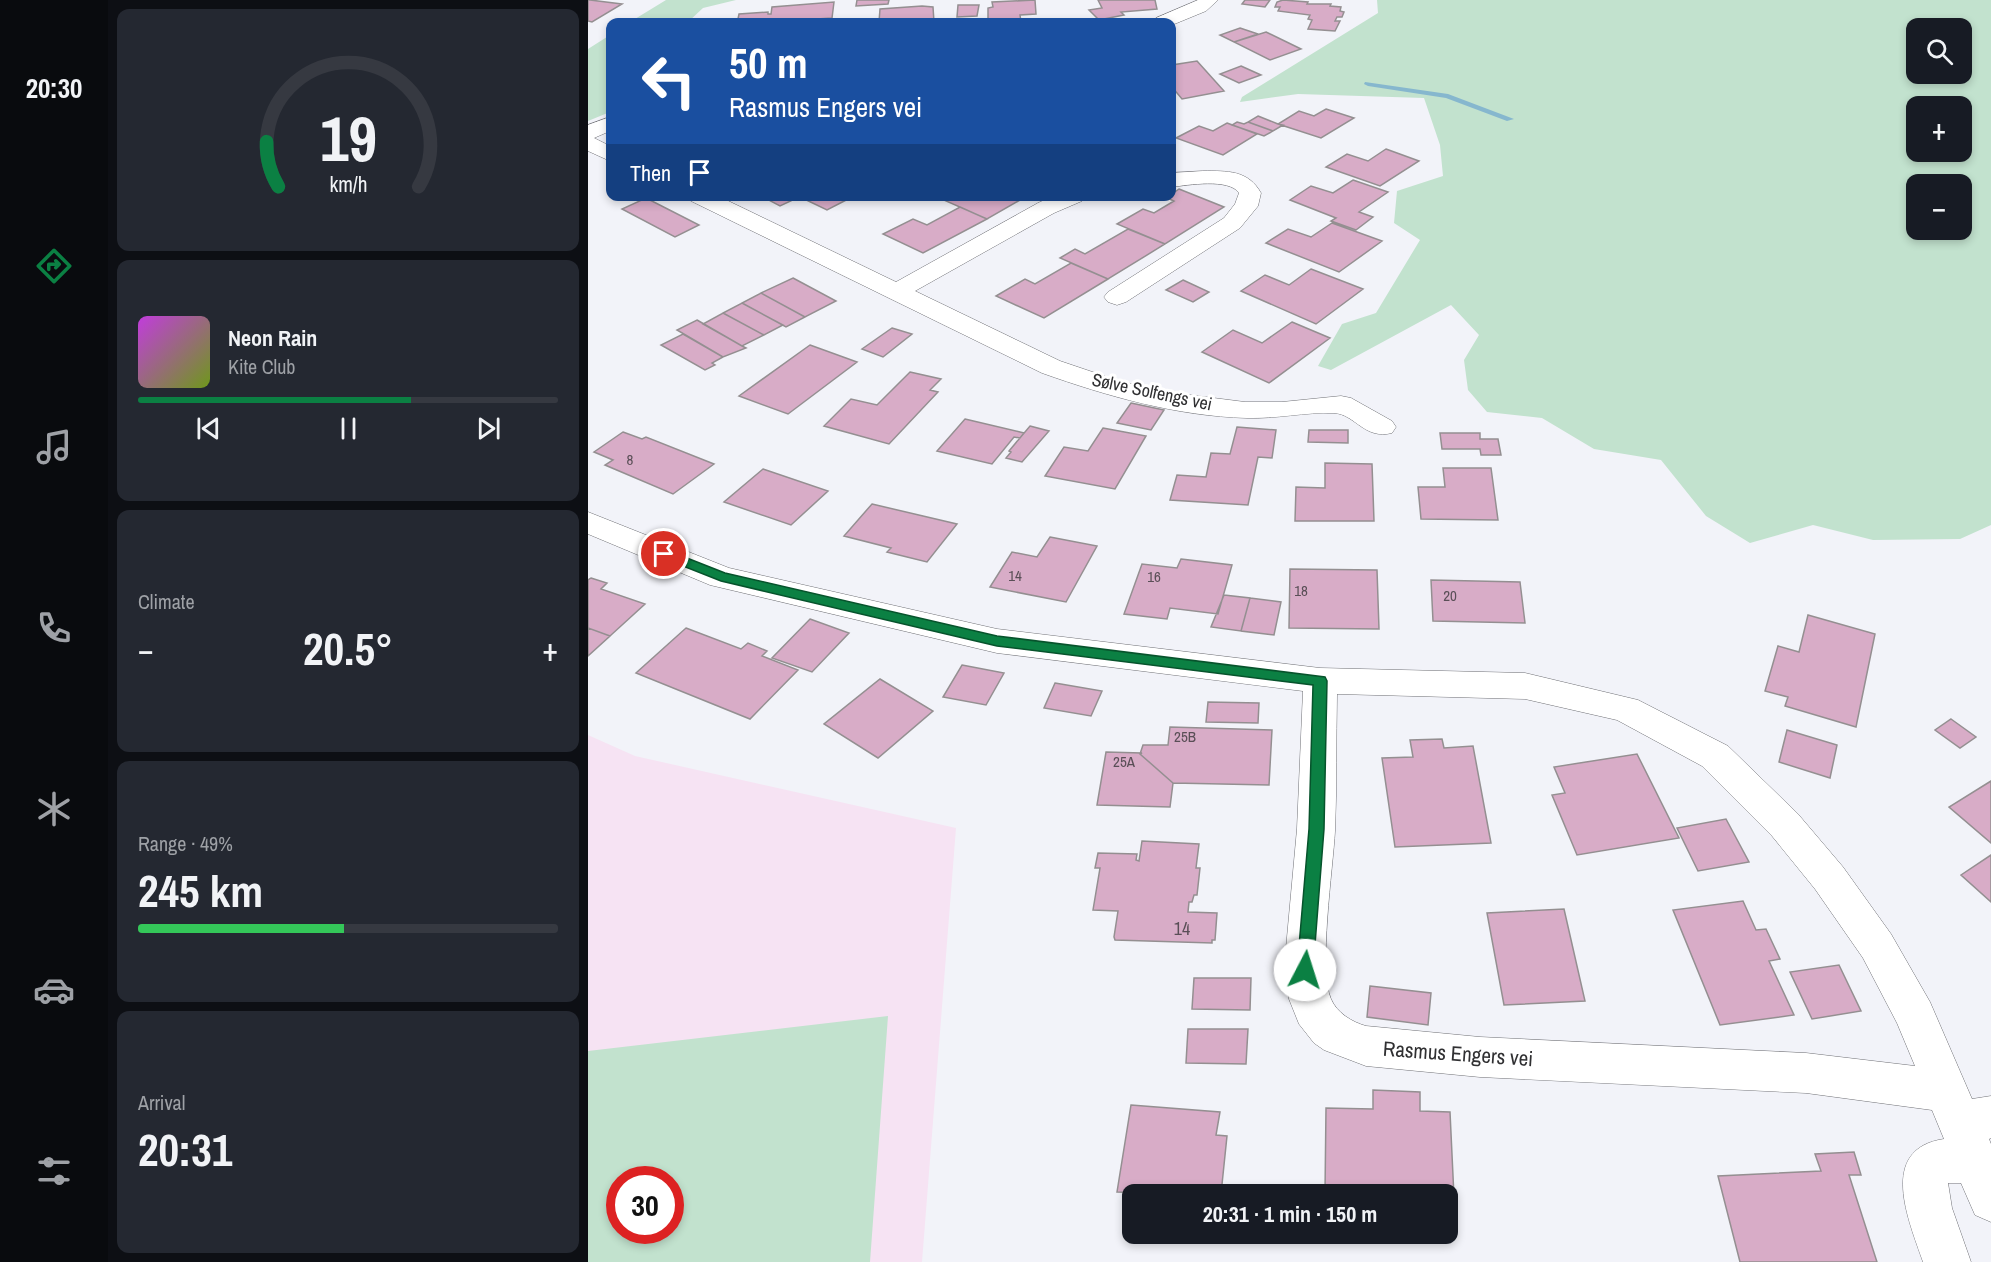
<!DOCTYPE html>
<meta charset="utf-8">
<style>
:root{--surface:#171b24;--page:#242831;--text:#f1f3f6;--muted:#9ea1a6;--line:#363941;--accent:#0b8043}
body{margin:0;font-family:"Archivo Narrow",sans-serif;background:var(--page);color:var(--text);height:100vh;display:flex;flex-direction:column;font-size:22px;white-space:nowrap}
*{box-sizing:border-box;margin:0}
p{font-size:20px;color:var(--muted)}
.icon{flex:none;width:33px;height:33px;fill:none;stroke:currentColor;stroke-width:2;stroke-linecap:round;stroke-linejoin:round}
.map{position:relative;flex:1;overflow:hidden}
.sheet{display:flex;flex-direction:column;gap:9px;padding:9px;background:#0d0f14;width:480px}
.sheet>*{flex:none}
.top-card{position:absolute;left:18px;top:18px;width:570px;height:183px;border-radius:12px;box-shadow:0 3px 9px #0003;background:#1a4fa0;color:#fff;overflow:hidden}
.buttons{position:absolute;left:1318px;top:18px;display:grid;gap:12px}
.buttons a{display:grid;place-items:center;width:66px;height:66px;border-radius:12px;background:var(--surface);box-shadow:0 3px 9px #0003;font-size:30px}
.speed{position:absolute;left:18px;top:1166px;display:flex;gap:12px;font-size:30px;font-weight:700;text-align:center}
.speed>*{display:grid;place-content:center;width:78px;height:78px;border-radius:50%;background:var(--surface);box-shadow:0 3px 9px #0003;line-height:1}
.speed .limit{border:9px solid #d22;background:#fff;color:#111}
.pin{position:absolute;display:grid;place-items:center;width:51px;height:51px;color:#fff;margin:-26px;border:3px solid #fff;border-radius:50%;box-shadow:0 2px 6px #0007}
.me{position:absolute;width:66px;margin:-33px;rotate:5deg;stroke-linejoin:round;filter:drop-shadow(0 0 4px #0008)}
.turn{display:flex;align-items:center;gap:21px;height:126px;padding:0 24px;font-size:27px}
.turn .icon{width:78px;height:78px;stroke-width:2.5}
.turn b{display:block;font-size:42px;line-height:51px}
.then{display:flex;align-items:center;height:57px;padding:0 24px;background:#0003;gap:12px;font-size:22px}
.big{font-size:45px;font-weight:700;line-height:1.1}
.sheet .tile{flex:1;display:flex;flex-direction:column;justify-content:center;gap:9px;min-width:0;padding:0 21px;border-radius:12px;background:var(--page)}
.sheet .dial{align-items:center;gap:0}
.dial svg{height:156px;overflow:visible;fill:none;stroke:var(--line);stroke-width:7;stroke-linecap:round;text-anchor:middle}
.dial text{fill:var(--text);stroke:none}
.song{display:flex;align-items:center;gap:18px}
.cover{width:72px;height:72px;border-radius:9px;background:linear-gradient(135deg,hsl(290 70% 55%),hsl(80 70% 35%))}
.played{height:6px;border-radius:3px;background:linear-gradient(90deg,var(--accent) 65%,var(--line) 65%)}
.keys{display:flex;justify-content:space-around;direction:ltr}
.heat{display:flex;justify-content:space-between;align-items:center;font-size:33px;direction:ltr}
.charge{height:9px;border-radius:4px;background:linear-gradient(90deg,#34c759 49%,var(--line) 0)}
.trip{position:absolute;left:534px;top:1184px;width:336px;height:60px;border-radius:12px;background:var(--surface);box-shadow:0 3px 9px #0003;font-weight:700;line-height:60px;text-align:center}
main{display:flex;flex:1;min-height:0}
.tab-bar{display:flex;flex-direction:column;width:108px;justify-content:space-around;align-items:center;background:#090b0e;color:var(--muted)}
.tab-bar .icon{width:42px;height:42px}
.tab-bar .on{color:var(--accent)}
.tab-bar b{font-size:27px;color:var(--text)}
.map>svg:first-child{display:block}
.education{fill:#f6e3f3;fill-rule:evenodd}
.green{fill:#c2e2ce;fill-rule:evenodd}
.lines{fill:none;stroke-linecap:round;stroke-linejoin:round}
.stream{fill:#86b7ce;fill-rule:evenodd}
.building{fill:#d8acc7;stroke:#948f91;stroke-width:1.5}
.minor-casing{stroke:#707176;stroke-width:1}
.minor{fill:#fff;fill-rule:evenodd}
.route{fill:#0b8043;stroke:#07532c;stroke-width:1.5}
.labels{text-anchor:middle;stroke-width:6;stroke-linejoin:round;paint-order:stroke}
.number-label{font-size:15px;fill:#5a4f57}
.street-label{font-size:18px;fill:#303032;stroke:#fff}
.near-number-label{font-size:18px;fill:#5a4f57}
.near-street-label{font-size:21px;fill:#303032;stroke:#fff}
</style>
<main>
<nav class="tab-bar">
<b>20:30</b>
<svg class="icon on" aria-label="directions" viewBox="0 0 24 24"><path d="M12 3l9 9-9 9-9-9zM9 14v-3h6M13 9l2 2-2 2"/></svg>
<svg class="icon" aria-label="music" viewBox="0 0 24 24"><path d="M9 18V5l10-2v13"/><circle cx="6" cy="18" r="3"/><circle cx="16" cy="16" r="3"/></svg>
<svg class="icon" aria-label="phone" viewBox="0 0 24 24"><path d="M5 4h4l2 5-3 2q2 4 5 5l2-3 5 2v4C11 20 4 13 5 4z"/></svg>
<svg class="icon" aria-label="climate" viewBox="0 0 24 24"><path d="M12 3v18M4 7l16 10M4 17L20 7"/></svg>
<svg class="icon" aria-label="car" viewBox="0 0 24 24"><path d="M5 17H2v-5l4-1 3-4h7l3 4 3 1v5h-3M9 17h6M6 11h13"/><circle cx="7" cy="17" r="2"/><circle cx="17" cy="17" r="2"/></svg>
<svg class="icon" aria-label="filters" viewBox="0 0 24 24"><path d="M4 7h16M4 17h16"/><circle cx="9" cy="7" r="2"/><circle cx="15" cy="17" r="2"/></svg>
</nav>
<section class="sheet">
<div class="tile dial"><svg viewBox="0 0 100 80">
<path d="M14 69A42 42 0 1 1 86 69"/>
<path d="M14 69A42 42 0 0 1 8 46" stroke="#0b8043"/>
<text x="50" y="56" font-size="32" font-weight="700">19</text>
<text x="50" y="72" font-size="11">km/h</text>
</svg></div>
<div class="tile">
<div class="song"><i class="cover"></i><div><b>Neon Rain</b><p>Kite Club</p></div></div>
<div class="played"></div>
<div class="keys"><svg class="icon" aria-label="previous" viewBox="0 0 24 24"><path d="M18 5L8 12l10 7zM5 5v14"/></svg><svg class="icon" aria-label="pause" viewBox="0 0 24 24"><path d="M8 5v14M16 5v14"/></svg><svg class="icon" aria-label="next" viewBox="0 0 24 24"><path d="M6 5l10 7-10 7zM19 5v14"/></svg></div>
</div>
<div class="tile"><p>Climate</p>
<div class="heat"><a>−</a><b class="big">20.5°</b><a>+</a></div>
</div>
<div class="tile"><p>Range · 49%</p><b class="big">245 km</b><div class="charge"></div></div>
<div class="tile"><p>Arrival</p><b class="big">20:31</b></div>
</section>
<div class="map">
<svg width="1403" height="1262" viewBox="0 0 1403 1262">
<rect width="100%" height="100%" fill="#f2f3f9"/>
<path class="education" d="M 0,735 L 47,756 L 368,828 L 334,1262 L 0,1262 ZM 32,1179 L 82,1179 L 82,1230 L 32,1230 Z"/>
<path class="green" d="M 78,0 L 148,0 L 115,8 L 100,22 L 42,22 Z
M 789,0 L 1403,0 L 1403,525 L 1372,539 L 1285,540 L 1225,525 L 1162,543 L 1118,516 L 1073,460 L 1006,449 L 954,418 L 899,412 L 880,390 L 876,360 L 891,335 L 863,305 L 743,370 L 730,366 L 754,324 L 788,313 L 832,240 L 806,223 L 809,191 L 855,176 L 852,145 L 836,98 L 710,94 L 652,102 L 654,97 L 790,13 ZM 1329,28 L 1374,28 L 1374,74 L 1329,74 ZM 1329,106 L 1374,106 L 1374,152 L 1329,152 ZM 1329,184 L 1374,184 L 1374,230 L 1329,230 Z
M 22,35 L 22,112 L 0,121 L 0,49 Z
M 300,1016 L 282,1262 L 0,1262 L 0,1051 ZM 32,1179 L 82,1179 L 82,1230 L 32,1230 Z"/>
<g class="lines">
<path class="stream" d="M 777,82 L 860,94 L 926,119 L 919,121 L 858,98 L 780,86 L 776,84 Z"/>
</g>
<path class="building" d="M 0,0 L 2,0 L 34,4 L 4,22 L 0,21 Z
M 269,0 L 301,0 L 300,4 L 268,6 Z
M 447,0 L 448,14 L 432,15 L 433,22 L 400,22 L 400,8 L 405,7 L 404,2 Z
M 510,0 L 567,0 L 569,9 L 533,12 L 536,15 L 511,20 L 501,10 L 514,8 Z
M 657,0 L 682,0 L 677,7 L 654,4 Z
M 695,0 L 720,2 L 719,4 L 743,4 L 742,6 L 753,7 L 752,11 L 756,12 L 754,17 L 749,17 L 747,21 L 752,21 L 747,31 L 720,29 L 724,20 L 720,19 L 722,15 L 690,11 L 692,7 L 687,7 L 689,2 Z
M 246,2 L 244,18 L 185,22 L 140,22 L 141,19 L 150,19 L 151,14 L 180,12 L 180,14 L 183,14 L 184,7 Z
M 370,5 L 391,5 L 389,16 L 369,17 Z
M 334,6 L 345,7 L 346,22 L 291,22 L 292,9 Z
M 652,28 L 670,34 L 646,42 L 632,35 Z
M 678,32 L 713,49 L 682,60 L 646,42 Z
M 609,61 L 636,91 L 594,99 L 584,87 L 584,65 Z
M 653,66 L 673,75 L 651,83 L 632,74 Z
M 738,109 L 766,118 L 733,138 L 690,124 L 711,111 L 726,116 Z
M 670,116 L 690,124 L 695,125 L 685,131 L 660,122 Z
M 649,122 L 656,124 L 660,122 L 685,131 L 676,136 L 644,125 Z
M 639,123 L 669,134 L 635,155 L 588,138 L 611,126 L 625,131 Z
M 798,149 L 831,161 L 792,186 L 738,167 L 759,154 L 780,161 Z
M 765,180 L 800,192 L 771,212 L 785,217 L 768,230 L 743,221 L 748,218 L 702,200 L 723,186 L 745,193 Z
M 591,189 L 636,207 L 577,244 L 529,224 L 555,209 L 566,213 L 586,201 L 577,197 L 584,196 L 584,194 Z
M 173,196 L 202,196 L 207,199 L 192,206 Z
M 210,196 L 266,196 L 239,210 Z
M 367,196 L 439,196 L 399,219 L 358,201 Z
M 58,198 L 111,225 L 87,237 L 34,209 Z
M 372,207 L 399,219 L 335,253 L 295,234 L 325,219 L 339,225 Z
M 744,223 L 794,241 L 751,272 L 678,243 L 700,229 L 723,237 Z
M 540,229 L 577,244 L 520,279 L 472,258 L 487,249 L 497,254 Z
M 483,263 L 520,279 L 456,318 L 408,296 L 437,279 L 447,284 Z
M 723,269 L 775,289 L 728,324 L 653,291 L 677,275 L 701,285 Z
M 205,278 L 248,301 L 217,317 L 173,293 Z
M 595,280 L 621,292 L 605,302 L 578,290 Z
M 173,293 L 217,317 L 198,327 L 154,303 Z
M 154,303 L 195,325 L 176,335 L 135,313 Z
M 135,313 L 176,335 L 154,346 L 115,324 Z
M 109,320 L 154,346 L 158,348 L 135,357 L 89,330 Z
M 704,322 L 742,338 L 681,383 L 614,352 L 645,330 L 674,343 Z
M 304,328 L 324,334 L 295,357 L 274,349 Z
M 95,334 L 135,357 L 124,363 L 127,365 L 117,370 L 73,345 Z
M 222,345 L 269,362 L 200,414 L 151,396 Z
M 322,372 L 353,379 L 342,390 L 350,392 L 301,444 L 236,426 L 263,399 L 289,405 Z
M 543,403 L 576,410 L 563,430 L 529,423 Z
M 377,419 L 436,433 L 432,438 L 426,437 L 404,464 L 349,451 Z
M 442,426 L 461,431 L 434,462 L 418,458 L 423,452 L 421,451 Z
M 649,427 L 688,430 L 684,458 L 670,457 L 660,505 L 582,500 L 589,475 L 618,477 L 623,453 L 642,454 Z
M 515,428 L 558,436 L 527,489 L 457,476 L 476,447 L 500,451 Z
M 721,430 L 760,430 L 760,443 L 720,442 Z
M 35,432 L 54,439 L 58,437 L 126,464 L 85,494 L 17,465 L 25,460 L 6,452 Z
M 852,433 L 892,433 L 892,439 L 910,439 L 913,455 L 893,455 L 892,449 L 854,449 Z
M 737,463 L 784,464 L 786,521 L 707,521 L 708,487 L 737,488 Z
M 855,468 L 903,468 L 910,520 L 833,519 L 830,487 L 857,487 Z
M 175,469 L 240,491 L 203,525 L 136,502 Z
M 284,504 L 369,524 L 339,562 L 299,552 L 303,548 L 256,536 Z
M 462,537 L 509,546 L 478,602 L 402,587 L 424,552 L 449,557 Z
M 593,559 L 644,565 L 630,614 L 582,608 L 579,619 L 536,614 L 554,564 L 589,568 Z
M 702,569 L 789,570 L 791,629 L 701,628 Z
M 3,578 L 19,583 L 13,589 L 57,604 L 22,636 L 0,628 L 0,580 Z
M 843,580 L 932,582 L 937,623 L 845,621 Z
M 636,595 L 662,598 L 653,631 L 623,627 Z
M 662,598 L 693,602 L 686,635 L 653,631 Z
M 1220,615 L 1287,634 L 1268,727 L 1197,706 L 1200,697 L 1177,691 L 1190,646 L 1211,652 Z
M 222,619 L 261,633 L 224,672 L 184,658 Z
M 0,628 L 22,636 L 0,656 Z
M 98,628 L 153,649 L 160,643 L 179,651 L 174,656 L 210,670 L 162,719 L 48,673 Z
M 374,665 L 416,673 L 398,705 L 355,697 Z
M 292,679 L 345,711 L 290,758 L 236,724 Z
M 467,683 L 514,691 L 503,716 L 456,708 Z
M 620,702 L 671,703 L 670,723 L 618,722 Z
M 1363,719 L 1388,737 L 1372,748 L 1347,730 Z
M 582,727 L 684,730 L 681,785 L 585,783 L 552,754 L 555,745 L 580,745 Z
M 1199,730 L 1249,745 L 1242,778 L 1191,762 Z
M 854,739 L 856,748 L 885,746 L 903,843 L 807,847 L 794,758 L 825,757 L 822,740 Z
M 518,752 L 554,753 L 552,754 L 585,783 L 582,807 L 509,805 Z
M 1049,754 L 1091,838 L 989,855 L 964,795 L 977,793 L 966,767 Z
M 1403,781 L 1403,843 L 1361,807 Z
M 1138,819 L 1161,862 L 1110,871 L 1089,828 Z
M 554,841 L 611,844 L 608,868 L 612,868 L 609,895 L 606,895 L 604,902 L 601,902 L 600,912 L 629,913 L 627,940 L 624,940 L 624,943 L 527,940 L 526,937 L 530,911 L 505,910 L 512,868 L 507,868 L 510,853 L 549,854 L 548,860 L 551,861 Z
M 1403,855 L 1403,902 L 1373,875 Z
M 1155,901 L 1168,930 L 1178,929 L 1192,959 L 1181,961 L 1206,1015 L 1132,1025 L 1085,910 Z
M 976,909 L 997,1001 L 916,1005 L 899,913 Z
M 1251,965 L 1273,1011 L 1224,1019 L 1202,972 Z
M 606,978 L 663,978 L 662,1010 L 604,1009 Z
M 782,986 L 843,993 L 840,1025 L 779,1017 Z
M 600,1029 L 660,1029 L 658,1064 L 598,1063 Z
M 785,1090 L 832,1092 L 832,1111 L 862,1112 L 866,1197 L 860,1197 L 860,1194 L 737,1193 L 738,1108 L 785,1109 Z
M 543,1105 L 632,1112 L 628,1135 L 639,1136 L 633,1194 L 529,1192 Z
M 1266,1152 L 1273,1175 L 1261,1175 L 1289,1262 L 1152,1262 L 1130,1176 L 1233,1171 L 1227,1154 Z"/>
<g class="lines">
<g class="minor-casing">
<path id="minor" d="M 610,0 L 630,0 L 618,11 L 584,25 L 584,22 L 566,22 L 568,18 Z
M 22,117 L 22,131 L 6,138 L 22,146 L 22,161 L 0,151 L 0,125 Z
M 615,171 C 640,171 660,170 673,193 L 670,206 L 652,228 L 538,302 L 529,305 L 520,302 L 516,297 L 520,292 L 636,218 L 647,204 L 651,193 C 641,178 600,185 584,187 L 584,173 Z
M 100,196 L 130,196 L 308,282 L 450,203 L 465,196 L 497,196 L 494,201 L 466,213 L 327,291 L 472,361 L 531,381 L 586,393 L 657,402 L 694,402 L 753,396 L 763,398 L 804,421 L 808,427 L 804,433 C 776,440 767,414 746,413 C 717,412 688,419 659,418 C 588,416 519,396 454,373 L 103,201 Z
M 0,512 L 141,568 L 409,629 L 732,668 L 937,673 L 1050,700 L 1140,746 L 1210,814 L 1255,867 L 1303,934 L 1342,1002 L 1384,1099 L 1403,1096 L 1403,1138 L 1401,1139 L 1403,1144 L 1403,1222 L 1387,1215 L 1373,1183 L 1360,1183 L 1364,1208 L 1383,1262 L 1335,1262 C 1321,1221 1289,1149 1356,1139 L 1344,1110 L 1218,1093 L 892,1077 L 778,1066 L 736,1050 L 726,1043 L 711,1024 L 701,999 L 696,970 L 709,829 L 715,691 L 409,653 L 122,585 L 0,534 ZM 749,694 L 937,699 L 1029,720 L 1114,766 L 1184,836 L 1227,889 L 1275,958 L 1309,1023 L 1327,1066 L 1218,1053 L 892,1037 L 778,1026 C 764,1022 749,1013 743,999 C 730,970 745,868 747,831 C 749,786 748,740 749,694 Z"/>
</g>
<use href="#minor" class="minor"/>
</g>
<path class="route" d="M 76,549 L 137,573 L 409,636 L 737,677 L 739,681 L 736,829 L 725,970 L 723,976 L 717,978 L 711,976 L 709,970 L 721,829 L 725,685 L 409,646 L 133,581 L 72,557 L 70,554 Z"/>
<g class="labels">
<g class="number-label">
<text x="42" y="465">8</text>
<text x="427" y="581">14</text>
<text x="566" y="582">16</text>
<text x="713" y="596">18</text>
<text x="862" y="601">20</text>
<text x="597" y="742">25B</text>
<text x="536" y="767">25A</text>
</g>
<g class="street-label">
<text transform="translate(564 392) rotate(12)" y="6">Sølve Solfengs vei</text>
</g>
<g class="near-number-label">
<text x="594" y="935">14</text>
</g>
<g class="near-street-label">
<text transform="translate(870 1054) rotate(4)" y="7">Rasmus Engers vei</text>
</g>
</g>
</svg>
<div class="buttons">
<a><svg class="icon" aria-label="search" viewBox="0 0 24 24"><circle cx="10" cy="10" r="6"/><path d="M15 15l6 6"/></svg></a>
<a>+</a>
<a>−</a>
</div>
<div class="speed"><div class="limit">30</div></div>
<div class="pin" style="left:76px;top:554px;background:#d93025"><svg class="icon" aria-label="arrive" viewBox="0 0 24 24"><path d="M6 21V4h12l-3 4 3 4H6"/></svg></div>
<svg class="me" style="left:717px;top:970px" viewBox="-20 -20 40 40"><circle r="19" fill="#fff"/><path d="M0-13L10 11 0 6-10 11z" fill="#0b8043"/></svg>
<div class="trip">20:31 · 1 min · 150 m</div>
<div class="top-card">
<div class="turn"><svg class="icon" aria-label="left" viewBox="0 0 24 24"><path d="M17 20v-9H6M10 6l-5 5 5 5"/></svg><div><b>50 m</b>Rasmus Engers vei</div></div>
<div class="then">Then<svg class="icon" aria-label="arrive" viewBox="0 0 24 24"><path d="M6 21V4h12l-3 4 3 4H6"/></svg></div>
</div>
</div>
</main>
